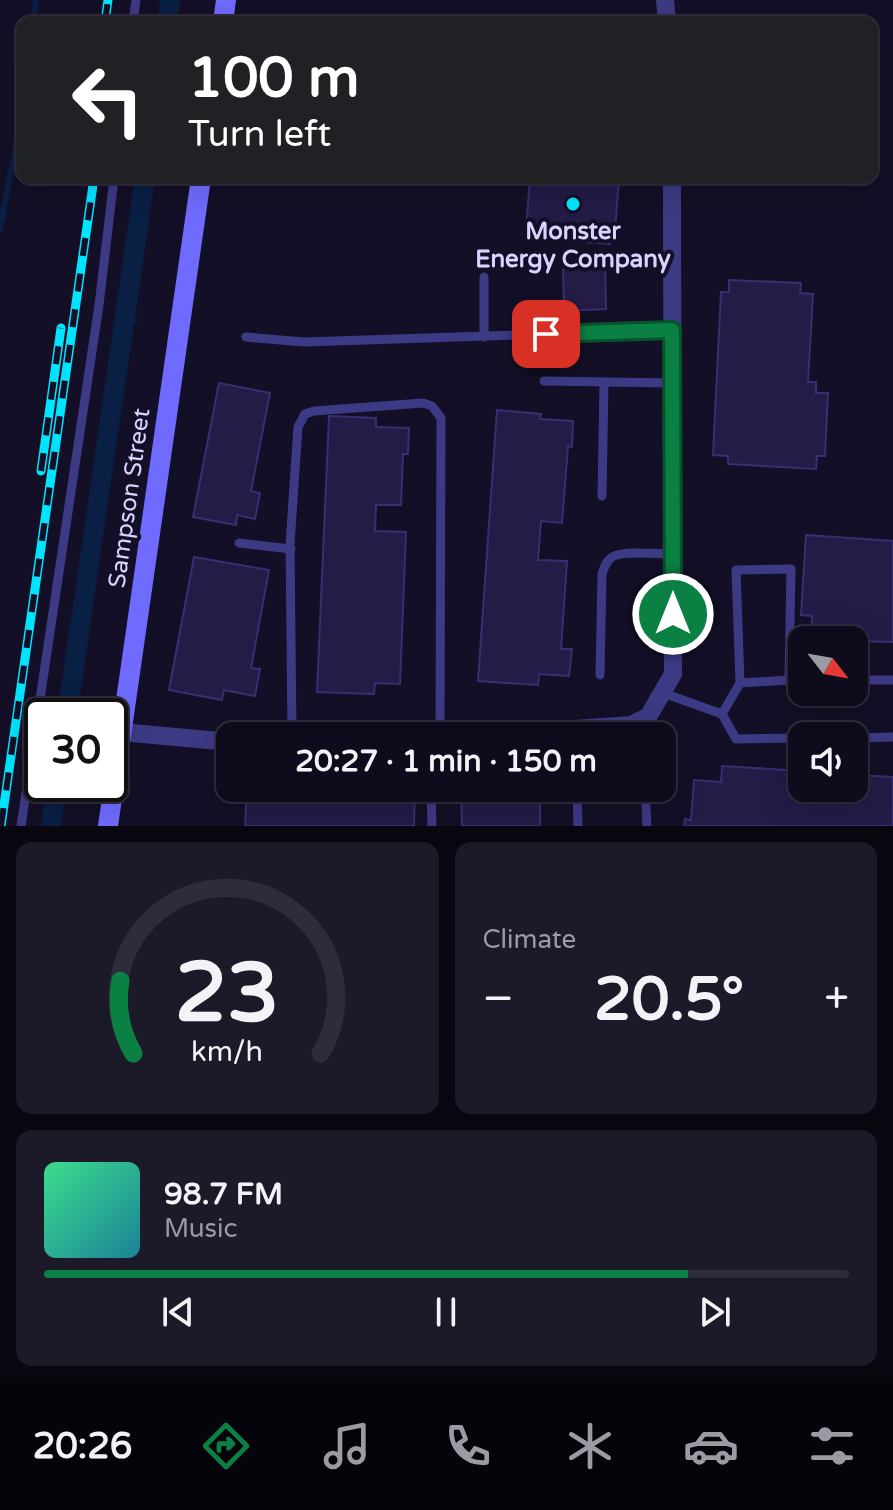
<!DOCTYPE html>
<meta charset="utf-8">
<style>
:root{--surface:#0e0b1c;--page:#1c1929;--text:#f1f3f6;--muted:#9b9ba3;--line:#2e2b3b;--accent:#0b8043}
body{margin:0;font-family:"Varela Round",sans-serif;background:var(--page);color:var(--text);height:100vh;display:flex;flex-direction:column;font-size:30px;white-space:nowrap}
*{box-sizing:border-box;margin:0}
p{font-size:26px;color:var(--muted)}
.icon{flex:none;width:44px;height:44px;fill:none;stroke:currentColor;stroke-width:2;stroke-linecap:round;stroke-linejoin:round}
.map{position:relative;height:826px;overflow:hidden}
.details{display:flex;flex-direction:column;gap:16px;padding:16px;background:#08060f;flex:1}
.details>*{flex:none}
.banner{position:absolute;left:16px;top:16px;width:862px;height:168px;border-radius:16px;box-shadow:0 8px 32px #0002,0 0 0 2px var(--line);background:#202124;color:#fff;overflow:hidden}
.needle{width:52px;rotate:121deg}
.controls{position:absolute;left:788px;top:626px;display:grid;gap:16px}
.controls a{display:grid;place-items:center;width:80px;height:80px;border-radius:16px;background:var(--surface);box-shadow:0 8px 32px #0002,0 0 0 2px var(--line);font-size:40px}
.speed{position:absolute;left:24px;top:698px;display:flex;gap:16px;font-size:40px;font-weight:700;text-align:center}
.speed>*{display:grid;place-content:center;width:104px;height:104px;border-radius:50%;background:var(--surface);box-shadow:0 8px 32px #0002,0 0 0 2px var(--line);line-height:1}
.speed .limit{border:4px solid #111;border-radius:12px;background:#fff;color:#111}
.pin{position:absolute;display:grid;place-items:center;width:68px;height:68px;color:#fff;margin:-34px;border-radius:16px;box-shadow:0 4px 12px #0006}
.me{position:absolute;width:88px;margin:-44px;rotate:0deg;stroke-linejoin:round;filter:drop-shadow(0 0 6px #0008)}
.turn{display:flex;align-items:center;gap:28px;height:168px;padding:0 40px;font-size:36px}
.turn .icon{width:104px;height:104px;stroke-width:2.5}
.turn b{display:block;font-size:56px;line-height:68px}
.big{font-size:60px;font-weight:700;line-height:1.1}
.details .tile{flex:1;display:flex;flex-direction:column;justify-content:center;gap:12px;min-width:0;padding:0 28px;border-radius:16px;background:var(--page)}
.details .dial{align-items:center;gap:0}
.dial svg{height:208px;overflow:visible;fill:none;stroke:var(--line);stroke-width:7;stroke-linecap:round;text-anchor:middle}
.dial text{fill:var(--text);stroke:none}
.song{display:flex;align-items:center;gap:24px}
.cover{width:96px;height:96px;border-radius:12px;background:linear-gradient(135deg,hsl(150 70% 55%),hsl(190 70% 35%))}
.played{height:8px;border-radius:4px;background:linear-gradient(90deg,var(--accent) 80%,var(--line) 80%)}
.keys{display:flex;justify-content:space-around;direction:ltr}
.heat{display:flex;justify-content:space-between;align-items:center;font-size:44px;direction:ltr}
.details .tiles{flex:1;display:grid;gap:16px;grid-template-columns:1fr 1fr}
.tile:last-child{grid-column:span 2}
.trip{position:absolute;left:216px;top:722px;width:460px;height:80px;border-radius:16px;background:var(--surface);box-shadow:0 8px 32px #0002,0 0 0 2px var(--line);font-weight:700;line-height:80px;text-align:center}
.tab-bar{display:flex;height:128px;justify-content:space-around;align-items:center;background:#06040b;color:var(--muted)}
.tab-bar .icon{width:56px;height:56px}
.tab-bar .on{color:var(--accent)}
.tab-bar b{font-size:36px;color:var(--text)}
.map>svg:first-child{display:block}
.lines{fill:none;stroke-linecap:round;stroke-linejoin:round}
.stream{stroke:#0a1f44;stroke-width:6}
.canal{stroke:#0a1f44;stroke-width:20}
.building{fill:#241b47;stroke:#3b2d73;stroke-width:2}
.lane{stroke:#3d3a85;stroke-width:9}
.street{stroke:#3d3a85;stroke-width:18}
.secondary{stroke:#6f6bff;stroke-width:20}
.rail-casing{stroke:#00e5ff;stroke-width:9}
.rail{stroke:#130f26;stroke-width:6;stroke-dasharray:18;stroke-linecap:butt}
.route-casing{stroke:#07532c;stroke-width:20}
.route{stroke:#0b8043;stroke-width:14}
.poi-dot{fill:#00e5ff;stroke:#130f26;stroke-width:3}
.labels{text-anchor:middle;stroke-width:8;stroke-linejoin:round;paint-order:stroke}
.poi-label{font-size:24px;font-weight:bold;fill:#d9d4ff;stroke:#130f26}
.street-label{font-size:24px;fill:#d9d4ff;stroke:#130f26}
</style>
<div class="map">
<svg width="893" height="826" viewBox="0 0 893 826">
<rect width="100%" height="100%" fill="#130f26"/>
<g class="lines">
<path class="stream" d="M 33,22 L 36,0
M 0,229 L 22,114
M 125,318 L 135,320
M 69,699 L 79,705"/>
<path class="canal" d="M 167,22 L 170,0
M 67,716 L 145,178
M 51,826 L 57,784"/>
</g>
<path class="building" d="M 530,178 L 619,178 L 615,231 L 611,230 L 610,244 L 543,239 L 544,231 L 526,230 Z
M 605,261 L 606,309 L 564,311 L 563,263 Z
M 729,280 L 801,283 L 800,293 L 813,294 L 808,382 L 816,382 L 816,393 L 828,393 L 825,456 L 817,456 L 816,469 L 728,464 L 728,456 L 713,455 L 721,292 L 729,292 Z
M 219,383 L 270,393 L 251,491 L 260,493 L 255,519 L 237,515 L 236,525 L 193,517 Z
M 497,410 L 541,414 L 540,419 L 573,421 L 572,447 L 568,446 L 562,523 L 541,521 L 538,560 L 567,561 L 561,649 L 572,649 L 569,676 L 539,674 L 538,685 L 478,681 Z
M 329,416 L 376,418 L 376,427 L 409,428 L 408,454 L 403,454 L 401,505 L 376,505 L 375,531 L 406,532 L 400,684 L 375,683 L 374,694 L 317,692 Z
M 806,535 L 893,541 L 893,642 L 811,640 L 812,616 L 801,615 Z
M 194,557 L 269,570 L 251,668 L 260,669 L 255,696 L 224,690 L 222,700 L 169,690 Z
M 722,766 L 802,771 L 802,788 L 854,788 L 854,775 L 893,777 L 893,826 L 684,826 L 685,819 L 691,820 L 694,780 L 721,782 Z
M 247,788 L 415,788 L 414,826 L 245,826 Z
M 461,788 L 543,788 L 544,802 L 540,802 L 540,826 L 462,826 Z"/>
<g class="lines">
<path class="lane" d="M 133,22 L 136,0
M 246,337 L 304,342 L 672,330
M 484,337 L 484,277
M 544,381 L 672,383
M 602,496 L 604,382
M 239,543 L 291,549
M 600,675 L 602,574 C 604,568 606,561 612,557 C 623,550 658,554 672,554
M 854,680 L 893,680
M 740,683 L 789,680
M 663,693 L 722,714 L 736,739 L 802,738
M 722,714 L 740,683 L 736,570 L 791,569 L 789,680 L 802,680
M 641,720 L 642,736
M 292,736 L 290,544 L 298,427 L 305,414 L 314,411 L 423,403 L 432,406 L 441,418 L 440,733
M 854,738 L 893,737
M 431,788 L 432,826
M 577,788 L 578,826
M 645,788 L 647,826
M 21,826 L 99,305 L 114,178"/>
<path class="street" d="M 665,0 L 667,22
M 121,732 L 230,742
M 363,736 L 575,729 L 631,725 L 648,717 L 673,674 L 672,178"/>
<path class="secondary" d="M 223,22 L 226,0
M 108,826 L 201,178"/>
<g class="rail-casing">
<path id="rail" d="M 105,22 L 108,0
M 41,471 L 61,328
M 1,826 L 94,178"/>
</g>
<use href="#rail" class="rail"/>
</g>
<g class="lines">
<g class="route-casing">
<path id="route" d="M 546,334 L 672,330 L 673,614"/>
</g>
<use href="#route" class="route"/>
</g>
<circle class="poi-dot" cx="573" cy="204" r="8"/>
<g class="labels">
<g class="poi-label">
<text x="573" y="239">Monster<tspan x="573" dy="28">Energy Company</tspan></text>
</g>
<g class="street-label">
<text transform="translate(129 498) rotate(-82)" y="8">Sampson Street</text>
</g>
</g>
</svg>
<div class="controls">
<a><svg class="needle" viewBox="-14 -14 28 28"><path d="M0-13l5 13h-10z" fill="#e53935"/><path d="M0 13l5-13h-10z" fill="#9b9ba3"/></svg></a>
<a><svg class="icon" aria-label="sound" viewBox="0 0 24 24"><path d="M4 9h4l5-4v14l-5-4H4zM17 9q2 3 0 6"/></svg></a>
</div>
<div class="speed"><div class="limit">30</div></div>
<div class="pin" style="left:546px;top:334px;background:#d93025"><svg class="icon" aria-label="arrive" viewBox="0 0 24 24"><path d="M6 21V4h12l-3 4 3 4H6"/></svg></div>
<svg class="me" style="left:673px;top:614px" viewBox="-20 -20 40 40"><circle r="17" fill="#0b8043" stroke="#fff" stroke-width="3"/><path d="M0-11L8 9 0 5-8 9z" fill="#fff"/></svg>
<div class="trip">20:27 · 1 min · 150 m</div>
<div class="banner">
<div class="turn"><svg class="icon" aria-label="left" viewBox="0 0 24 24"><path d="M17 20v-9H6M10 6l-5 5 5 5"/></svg><div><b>100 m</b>Turn left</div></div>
</div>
</div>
<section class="details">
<div class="tiles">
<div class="tile dial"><svg viewBox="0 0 100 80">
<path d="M14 69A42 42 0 1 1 86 69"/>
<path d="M14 69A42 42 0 0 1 9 41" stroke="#0b8043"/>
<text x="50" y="56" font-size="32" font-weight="700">23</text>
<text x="50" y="72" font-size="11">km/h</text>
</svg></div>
<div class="tile"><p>Climate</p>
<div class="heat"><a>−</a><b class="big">20.5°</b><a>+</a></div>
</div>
<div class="tile">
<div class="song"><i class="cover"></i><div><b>98.7 FM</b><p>Music</p></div></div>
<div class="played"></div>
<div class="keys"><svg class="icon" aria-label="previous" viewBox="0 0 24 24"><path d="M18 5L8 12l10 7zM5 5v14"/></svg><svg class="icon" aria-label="pause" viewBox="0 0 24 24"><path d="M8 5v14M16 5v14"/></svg><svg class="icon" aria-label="next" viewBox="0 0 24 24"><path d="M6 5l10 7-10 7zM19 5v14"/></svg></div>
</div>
</div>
</section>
<nav class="tab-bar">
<b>20:26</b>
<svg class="icon on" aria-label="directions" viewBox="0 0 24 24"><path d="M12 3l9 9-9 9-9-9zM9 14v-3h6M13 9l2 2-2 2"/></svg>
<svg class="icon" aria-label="music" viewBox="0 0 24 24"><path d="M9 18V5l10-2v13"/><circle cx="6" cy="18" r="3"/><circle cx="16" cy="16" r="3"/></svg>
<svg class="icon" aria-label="phone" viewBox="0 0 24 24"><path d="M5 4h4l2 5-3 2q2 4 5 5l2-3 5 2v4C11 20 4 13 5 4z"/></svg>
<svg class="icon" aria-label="climate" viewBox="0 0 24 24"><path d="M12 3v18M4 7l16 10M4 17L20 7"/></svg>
<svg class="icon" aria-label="car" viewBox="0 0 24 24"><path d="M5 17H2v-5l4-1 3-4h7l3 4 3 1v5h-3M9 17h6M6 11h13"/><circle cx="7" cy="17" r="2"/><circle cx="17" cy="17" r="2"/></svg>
<svg class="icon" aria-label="filters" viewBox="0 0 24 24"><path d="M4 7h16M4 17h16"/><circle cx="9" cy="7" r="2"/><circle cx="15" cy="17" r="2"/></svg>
</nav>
